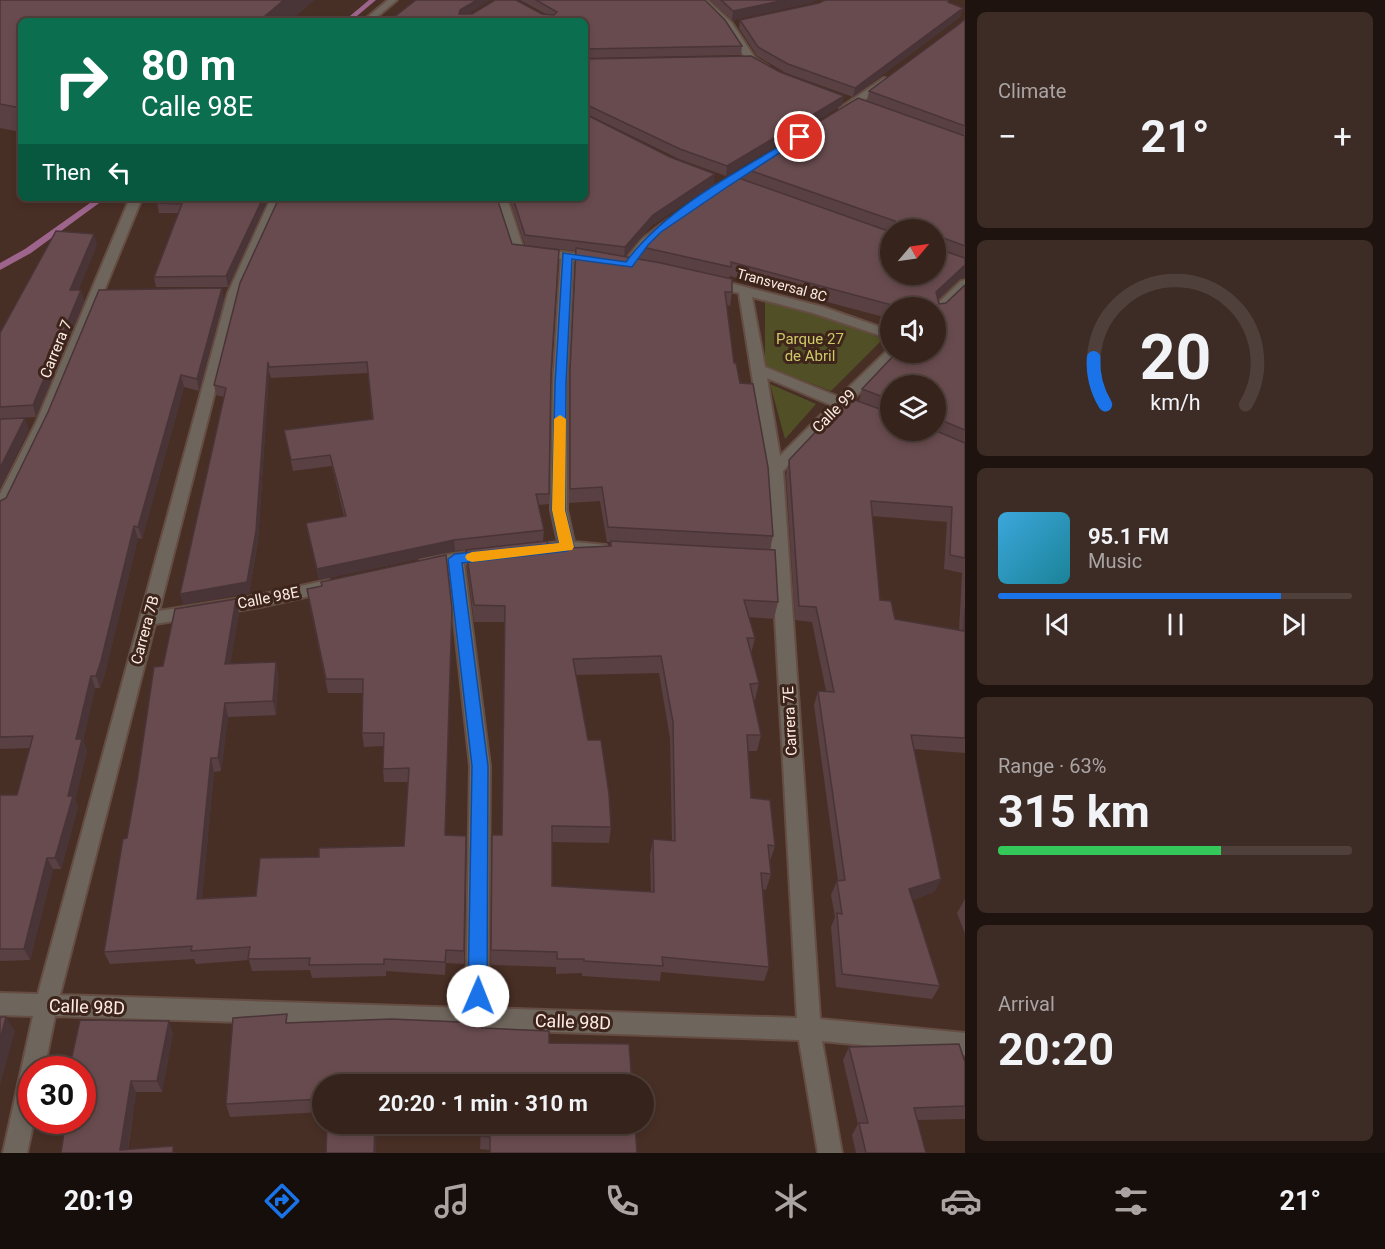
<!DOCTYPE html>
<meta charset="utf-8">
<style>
:root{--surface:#36231c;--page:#3d2b25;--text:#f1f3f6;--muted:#aaa4a3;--line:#50403b;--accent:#1a73e8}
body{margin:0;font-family:Roboto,sans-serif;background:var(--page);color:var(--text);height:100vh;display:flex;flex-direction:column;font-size:22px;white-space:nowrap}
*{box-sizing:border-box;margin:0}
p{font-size:20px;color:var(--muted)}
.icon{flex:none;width:33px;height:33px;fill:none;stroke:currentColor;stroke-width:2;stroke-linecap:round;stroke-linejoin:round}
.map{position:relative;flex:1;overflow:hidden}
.panel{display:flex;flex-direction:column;gap:12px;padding:12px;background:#1e130f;width:420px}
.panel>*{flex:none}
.hud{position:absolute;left:18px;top:18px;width:570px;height:183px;border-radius:9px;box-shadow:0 3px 9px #0003,0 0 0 2px var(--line);background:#0b6e4f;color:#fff;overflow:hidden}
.needle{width:39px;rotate:61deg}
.tools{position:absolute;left:880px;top:219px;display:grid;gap:12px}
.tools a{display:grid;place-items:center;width:66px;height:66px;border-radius:50%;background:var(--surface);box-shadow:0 3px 9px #0003,0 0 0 2px var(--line);font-size:30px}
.speed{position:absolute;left:18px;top:1056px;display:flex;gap:12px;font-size:30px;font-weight:700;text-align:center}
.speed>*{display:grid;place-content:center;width:78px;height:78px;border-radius:50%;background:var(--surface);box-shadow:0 3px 9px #0003,0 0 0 2px var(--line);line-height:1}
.speed .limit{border:9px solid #d22;background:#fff;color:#111}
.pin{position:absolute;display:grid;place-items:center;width:51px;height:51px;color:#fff;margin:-26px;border:3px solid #fff;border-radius:50%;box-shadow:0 2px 6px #0007}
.me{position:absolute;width:66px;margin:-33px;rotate:1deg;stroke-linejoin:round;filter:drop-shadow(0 0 4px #0008)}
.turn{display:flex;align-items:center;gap:21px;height:126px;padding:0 24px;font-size:27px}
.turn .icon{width:78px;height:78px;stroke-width:2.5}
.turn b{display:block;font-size:42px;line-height:51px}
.then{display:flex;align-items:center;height:57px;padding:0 24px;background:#0003;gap:12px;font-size:22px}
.big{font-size:45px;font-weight:700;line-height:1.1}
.panel .widget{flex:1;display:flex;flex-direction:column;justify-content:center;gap:9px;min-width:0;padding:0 21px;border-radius:9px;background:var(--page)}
.panel .dial{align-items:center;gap:0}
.dial svg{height:156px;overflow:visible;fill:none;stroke:var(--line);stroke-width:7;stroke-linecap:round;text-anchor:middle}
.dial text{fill:var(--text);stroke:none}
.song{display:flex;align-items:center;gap:18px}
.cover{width:72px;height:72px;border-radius:9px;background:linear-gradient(135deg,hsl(200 70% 55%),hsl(190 70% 35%))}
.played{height:6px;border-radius:3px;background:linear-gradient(90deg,var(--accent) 80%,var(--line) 80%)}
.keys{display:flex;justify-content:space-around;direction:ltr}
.heat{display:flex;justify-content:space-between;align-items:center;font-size:33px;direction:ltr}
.charge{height:9px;border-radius:4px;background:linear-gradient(90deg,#34c759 63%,var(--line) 0)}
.trip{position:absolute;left:312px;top:1074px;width:342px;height:60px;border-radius:30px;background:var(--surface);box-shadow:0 3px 9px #0003,0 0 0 2px var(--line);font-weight:700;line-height:60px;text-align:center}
.menu{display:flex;height:96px;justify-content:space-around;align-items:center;background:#160e0b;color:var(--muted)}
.menu .icon{width:42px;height:42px}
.menu .selected{color:var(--accent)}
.menu b{font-size:27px;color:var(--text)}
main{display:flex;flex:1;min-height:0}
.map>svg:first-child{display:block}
.green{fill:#514f25}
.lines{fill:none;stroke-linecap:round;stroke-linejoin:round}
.stream{fill:#9d648c;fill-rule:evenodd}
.minor-casing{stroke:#654d44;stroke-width:4}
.minor{fill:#6e665c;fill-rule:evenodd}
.wall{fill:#594043;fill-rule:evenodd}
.shaded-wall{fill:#493437}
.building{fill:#684b4e;stroke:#493437;stroke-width:1.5;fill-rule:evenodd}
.route{fill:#1a73e8;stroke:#114b97;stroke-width:1.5}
.slow{fill:#f59e0b}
.labels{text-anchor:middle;stroke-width:6;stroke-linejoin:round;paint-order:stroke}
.far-street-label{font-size:14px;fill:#feede6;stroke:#3e251b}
.park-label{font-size:15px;fill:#cec967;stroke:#3e251b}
.street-label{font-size:15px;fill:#feede6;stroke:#3e251b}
.near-street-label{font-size:18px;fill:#feede6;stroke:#3e251b}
</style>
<main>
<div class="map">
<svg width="965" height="1153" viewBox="0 0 965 1153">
<rect width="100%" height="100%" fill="#482f25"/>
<path class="green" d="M 765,301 L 819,314 L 883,339 L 831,391 L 765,366 Z
M 770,384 L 816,404 L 785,439 Z"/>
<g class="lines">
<path class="stream" d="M 369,0 L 376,0 L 351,21 L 344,21 Z
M 97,198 L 106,198 L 31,253 L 0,270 L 0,263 L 25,249 Z"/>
<g class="minor-casing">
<path id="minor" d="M 388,0 L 397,0 L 372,21 L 363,21 Z
M 698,0 L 707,0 L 732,23 L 755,58 L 769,67 L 769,71 C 747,74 737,40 725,26 C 717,17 706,9 698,0 Z
M 884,78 L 892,80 L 848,112 L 840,112 L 840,108 Z
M 761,159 L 766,162 L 765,164 L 721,191 L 717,192 L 711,189 Z
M 130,198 L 142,198 L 50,423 L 8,509 L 0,514 L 0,494 L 36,423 Z
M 271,198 L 283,198 L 240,293 L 159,611 L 260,595 L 328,580 L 334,582 L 336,586 L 334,590 L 328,592 L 260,607 L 155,624 L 60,995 L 466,1008 L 470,766 L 448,566 L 426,570 L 420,568 L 418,564 L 420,560 L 426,558 L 487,549 L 493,551 L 495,555 L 493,559 L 464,564 L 490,766 L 488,1008 L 797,1018 L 767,470 L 739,293 L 706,285 L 704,282 L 710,278 L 823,307 L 891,331 L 891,339 L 813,313 L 752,297 L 765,367 L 839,397 L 889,349 L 891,352 L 900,352 L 850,402 L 891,419 L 891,428 L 843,409 L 783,471 L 820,1019 L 965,1033 L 965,1055 L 822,1041 L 842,1153 L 818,1153 L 799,1040 L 55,1016 L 44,1070 L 32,1070 L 32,1120 L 34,1120 L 27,1153 L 3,1153 L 33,1016 L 0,1015 L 0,993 L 38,994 L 228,293 ZM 767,378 L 831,405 L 780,456 Z
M 495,198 L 507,198 L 523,247 L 597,256 L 603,260 L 597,264 L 573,261 L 567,384 L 567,510 L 574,542 L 606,545 L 608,549 L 606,553 L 567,553 L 527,557 L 521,555 L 519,551 L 521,547 L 558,542 L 551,510 L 553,384 L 561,259 L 514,253 Z
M 668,219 L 674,223 L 672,225 L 649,246 L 632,268 L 624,268 L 622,265 L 641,240 Z
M 965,280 L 965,291 L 941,315 L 936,316 L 936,308 L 933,308 L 961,281 Z"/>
</g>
<use href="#minor" class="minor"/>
</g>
<path class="wall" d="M 0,0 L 314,0 L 290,21 L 21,21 L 21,132 L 0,128 Z
M 416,0 L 490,0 L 468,14 L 546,14 L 520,0 L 705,0 L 742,46 L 741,55 L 585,58 L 585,21 L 389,21 Z
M 710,0 L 817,0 L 810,3 L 732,20 Z
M 819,3 L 949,3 L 963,8 L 960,17 L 853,97 L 786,73 L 757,56 L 739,28 L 740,20 Z
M 965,19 L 965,278 L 959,279 L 938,300 L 939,304 L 946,303 L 965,285 L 965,753 L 914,749 L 941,879 L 934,892 L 912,900 L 940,986 L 932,999 L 836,987 L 831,927 L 835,917 L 831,895 L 837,881 L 838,881 L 814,705 L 818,691 L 826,691 L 812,622 L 795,620 L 786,475 L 789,460 L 846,406 L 859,402 L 862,389 L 936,352 L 936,308 L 891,308 L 891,319 L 730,276 L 729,278 L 732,292 L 730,306 L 727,305 L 734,363 L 773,536 L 770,549 L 778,602 L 774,619 L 749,617 L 755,638 L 751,654 L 759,683 L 755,700 L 753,700 L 761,735 L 757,751 L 748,751 L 751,798 L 775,846 L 770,861 L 771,874 L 766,890 L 763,889 L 769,967 L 764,981 L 661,972 L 660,981 L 582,976 L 582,973 L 556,974 L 556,967 L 491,965 L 492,835 L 502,835 L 505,622 L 474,622 L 467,566 L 466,550 L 549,549 L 610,546 L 611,542 L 607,542 L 600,501 L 569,503 L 569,384 L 576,251 L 525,245 L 509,198 L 585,198 L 714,184 L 652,225 L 625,257 L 640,259 L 642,247 L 741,179 L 743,168 L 867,101 L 869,91 L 958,25 ZM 891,230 L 936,230 L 891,274 ZM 891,386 L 936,386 L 936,430 L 891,430 ZM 872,516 L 947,522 L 944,569 L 962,573 L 959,630 L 895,619 L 880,600 ZM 659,673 L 670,738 L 672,841 L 653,839 L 650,855 L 651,892 L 552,886 L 552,842 L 609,843 L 611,827 L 588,740 L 576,675 Z
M 585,59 L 780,72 L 844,96 L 842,105 L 726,176 L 679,159 L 585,113 Z
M 160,198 L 269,198 L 228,287 L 156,287 L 154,277 L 178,213 L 159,213 L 157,203 Z
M 279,198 L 551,377 L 549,504 L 538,505 L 544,530 L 543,541 L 455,551 L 319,580 L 308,533 L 306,523 L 344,516 L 332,466 L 293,471 L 284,430 L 372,419 L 368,373 L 271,378 L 269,372 L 258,541 L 249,593 L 183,605 L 224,397 L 216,395 L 214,385 Z
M 97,245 L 78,290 L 81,290 L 84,302 L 36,417 L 0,419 L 0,333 Z
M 224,299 L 199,391 L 184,387 L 142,539 L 138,538 L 105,673 L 100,688 L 95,688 L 83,741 L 87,751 L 75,800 L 78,807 L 61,869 L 53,869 L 30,960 L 0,961 L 0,795 L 17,795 L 30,748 L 0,749 L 0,501 L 6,498 Z
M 307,589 L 452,609 L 445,835 L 466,849 L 464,964 L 446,963 L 445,975 L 386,971 L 386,976 L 312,978 L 310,970 L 252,971 L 249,960 L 196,964 L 194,959 L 110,964 L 104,952 L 163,666 L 239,613 L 230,664 L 276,662 L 278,676 L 276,715 L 228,717 L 221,771 L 214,772 L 202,898 L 256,896 L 319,857 L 404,846 L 408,782 L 384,782 L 383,769 L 384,746 L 364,747 L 362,733 L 363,693 L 328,693 L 309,602 Z
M 965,899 L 965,934 L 957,913 Z
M 289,1023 L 322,1084 L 322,1112 L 230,1117 L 226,1104 Z
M 173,1033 L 162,1092 L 136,1092 L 128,1150 L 177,1153 L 61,1153 Z
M 849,1047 L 965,1062 L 965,1119 L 917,1120 L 926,1153 L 856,1153 L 852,1135 L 858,1124 L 843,1060 Z
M 419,1124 L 635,1124 L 490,1150 L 480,1149 L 481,1126 Z"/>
<path class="shaded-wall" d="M 284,0 L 314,0 L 290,21 L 259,21 Z
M 477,0 L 490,0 L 460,19 L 460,10 Z
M 785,0 L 817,0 L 810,3 L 732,20 L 733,11 Z
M 963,8 L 960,17 L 853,97 L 855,88 Z
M 844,96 L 842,105 L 726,176 L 727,166 Z
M 715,174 L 714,184 L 652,225 L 624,258 L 625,247 L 653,215 Z
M 263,198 L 269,198 L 228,287 L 226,276 Z
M 94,234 L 97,245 L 74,302 L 70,290 Z
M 965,265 L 965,278 L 959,279 L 931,306 L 936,292 Z
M 222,288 L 224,299 L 199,391 L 197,379 Z
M 81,290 L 84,302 L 36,417 L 33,405 Z
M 268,362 L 269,372 L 258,541 L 249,593 L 183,605 L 180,594 Z
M 181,375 L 184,387 L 142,539 L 138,527 Z
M 25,418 L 29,430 L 0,489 L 0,468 Z
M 134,526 L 138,538 L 105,673 L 100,688 L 96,676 Z
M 454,540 L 455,551 L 319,580 L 317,569 Z
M 236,599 L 239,613 L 228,678 L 225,664 Z
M 452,609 L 452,623 L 445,849 L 445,835 Z
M 276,662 L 278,676 L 276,715 L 273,701 Z
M 91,676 L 95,688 L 83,741 L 87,751 L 75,800 L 78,807 L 61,869 L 55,858 L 68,796 L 76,739 Z
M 225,703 L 228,717 L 221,771 L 218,758 Z
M 211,758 L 214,772 L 201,912 L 197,899 Z
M 47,858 L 53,869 L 30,960 L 24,949 Z
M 941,879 L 934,892 L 902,903 L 909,889 Z
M 446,950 L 446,963 L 445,975 L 445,962 Z
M 6,1017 L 15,1031 L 0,1086 L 0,1040 Z
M 169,1021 L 173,1033 L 162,1092 L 157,1081 Z
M 131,1081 L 136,1092 L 127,1153 L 120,1150 Z
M 375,1124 L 377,1124 L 376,1153 L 374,1153 Z"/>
<path class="building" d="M 0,0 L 284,0 L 259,21 L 21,21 L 21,108 L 0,104 Z
M 416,0 L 477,0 L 460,10 L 459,14 L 472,14 L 495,0 L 516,0 L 542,14 L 554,15 L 557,12 L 536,0 L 705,0 L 725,20 L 742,46 L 585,49 L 585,21 L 389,21 Z
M 721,0 L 785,0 L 733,11 Z
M 825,0 L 949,0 L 948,2 L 963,8 L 855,88 L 788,64 L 758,47 L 740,20 L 819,3 Z
M 965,19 L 965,126 L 869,91 L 958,25 Z
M 751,56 L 780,72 L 844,96 L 727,166 L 680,149 L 585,104 L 585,59 Z
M 858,98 L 965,136 L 965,246 L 941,237 L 938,239 L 938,249 L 965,258 L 965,265 L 936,292 L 939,304 L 946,303 L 965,285 L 965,430 L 936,418 L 936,386 L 891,386 L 891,400 L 862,389 L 897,352 L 936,352 L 936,308 L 903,308 L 731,262 L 731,267 L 642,247 L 664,221 L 730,175 L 891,232 L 891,274 L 936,274 L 936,230 L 896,230 L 895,221 L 743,168 Z
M 585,114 L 670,157 L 715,174 L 653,215 L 625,247 L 525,235 L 513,198 L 585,198 Z
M 160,198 L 263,198 L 226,276 L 154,277 L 182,204 L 157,203 Z
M 279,198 L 497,198 L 512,244 L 559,250 L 551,373 L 549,494 L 536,494 L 544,530 L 454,540 L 317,569 L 306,523 L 346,516 L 330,455 L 291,460 L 284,430 L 373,419 L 367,362 L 269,367 L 268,362 L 256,531 L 247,582 L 180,594 L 226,388 L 214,385 L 240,283 Z
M 56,231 L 94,234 L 70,290 L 81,290 L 33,405 L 0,407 L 0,333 Z
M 576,248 L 661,263 L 732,279 L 732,292 L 725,292 L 734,363 L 736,363 L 740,383 L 753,384 L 768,467 L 773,536 L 608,527 L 602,487 L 570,489 L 570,370 Z
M 222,288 L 197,379 L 181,375 L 138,527 L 134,526 L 101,661 L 96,676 L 91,676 L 76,739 L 82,739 L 68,796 L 73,796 L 55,858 L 47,858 L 24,949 L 0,949 L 0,795 L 17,795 L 33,736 L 0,737 L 0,501 L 6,498 L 48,412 L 99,290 Z
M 852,399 L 891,413 L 891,430 L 934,430 L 965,443 L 965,558 L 950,555 L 952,507 L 871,501 L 880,600 L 891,601 L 895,619 L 964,631 L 965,608 L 965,738 L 911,735 L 941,879 L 909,889 L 940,986 L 842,974 L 837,913 L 842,914 L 837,881 L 845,880 L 818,691 L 834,692 L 816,607 L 799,606 L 789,460 L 842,404 L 846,406 Z
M 25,418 L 0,468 L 0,419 Z
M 547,541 L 549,549 L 611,546 L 611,541 L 775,550 L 778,602 L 744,600 L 755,638 L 747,638 L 759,683 L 750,684 L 761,735 L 747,735 L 751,798 L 770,800 L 775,846 L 768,845 L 771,874 L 761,873 L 769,967 L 662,957 L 663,966 L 584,961 L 584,959 L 557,959 L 557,952 L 491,950 L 492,835 L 502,835 L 505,606 L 474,605 L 466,550 ZM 661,656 L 673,722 L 675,841 L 653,839 L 654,892 L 552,886 L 552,826 L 611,827 L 609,794 L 601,740 L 588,740 L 573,659 Z
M 446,555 L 452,609 L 445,835 L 466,836 L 464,951 L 446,950 L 445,962 L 384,959 L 384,964 L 309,965 L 310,958 L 248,959 L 250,947 L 191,951 L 192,946 L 104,952 L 123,839 L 127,838 L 137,782 L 154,667 L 163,666 L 175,609 L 236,599 L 225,664 L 276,662 L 273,701 L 225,703 L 218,758 L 211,758 L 197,899 L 256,896 L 260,858 L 319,857 L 319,848 L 404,846 L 409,768 L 383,769 L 384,733 L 362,733 L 363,679 L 326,679 L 307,589 L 322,586 L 321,582 Z
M 287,1014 L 286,1023 L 391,1019 L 483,1023 L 482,1028 L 549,1031 L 549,1043 L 629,1044 L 632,1084 L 322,1084 L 322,1099 L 226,1104 L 233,1018 Z
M 0,1017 L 6,1017 L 0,1040 Z
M 80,1020 L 169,1021 L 157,1081 L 131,1081 L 120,1150 L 173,1146 L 173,1153 L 61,1153 L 66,1120 L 82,1120 L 82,1070 L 69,1070 Z
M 959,1044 L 965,1062 L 965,1106 L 914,1108 L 926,1153 L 866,1153 L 859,1123 L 868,1123 L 849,1047 Z
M 327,1124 L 375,1124 L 374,1153 L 326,1153 Z
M 481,1124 L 635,1124 L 637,1153 L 490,1153 L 490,1137 L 480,1136 Z"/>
<path class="route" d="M 797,136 L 804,137 L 730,185 L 661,232 L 648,245 L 632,267 L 572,259 L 566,384 L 565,510 L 574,547 L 567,551 L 462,563 L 488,766 L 487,996 L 484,1002 L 478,1005 L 471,1002 L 468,996 L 472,766 L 448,559 L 455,554 L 559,543 L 552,510 L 555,384 L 563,253 L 626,262 C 665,208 740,170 797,136 Z"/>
<path class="slow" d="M 560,415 L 566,419 L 565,510 L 574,547 L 572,550 L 472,562 L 467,560 L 465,557 L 467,554 L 472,552 L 559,543 L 552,510 L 554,419 Z"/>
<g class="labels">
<g class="far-street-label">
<text transform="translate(782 285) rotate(15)" y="5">Transversal 8C</text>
</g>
<g class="park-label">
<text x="810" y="344">Parque 27<tspan x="810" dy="17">de Abril</tspan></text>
</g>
<g class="street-label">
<text transform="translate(56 349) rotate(-68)" y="5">Carrera 7</text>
<text transform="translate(834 411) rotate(-45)" y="5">Calle 99</text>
<text transform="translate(268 598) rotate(-11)" y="5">Calle 98E</text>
<text transform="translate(145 630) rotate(-75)" y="5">Carrera 7B</text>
<text transform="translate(790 721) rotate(-93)" y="5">Carrera 7E</text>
</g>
<g class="near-street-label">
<text transform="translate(87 1007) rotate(2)" y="6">Calle 98D</text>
<text transform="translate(573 1022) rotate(2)" y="6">Calle 98D</text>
</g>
</g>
</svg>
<div class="tools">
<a><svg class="needle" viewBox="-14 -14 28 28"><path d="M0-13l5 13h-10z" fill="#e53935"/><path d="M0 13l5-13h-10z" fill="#aaa4a3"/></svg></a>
<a><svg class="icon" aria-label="sound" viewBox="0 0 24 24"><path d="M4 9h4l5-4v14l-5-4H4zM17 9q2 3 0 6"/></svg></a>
<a><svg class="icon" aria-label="layers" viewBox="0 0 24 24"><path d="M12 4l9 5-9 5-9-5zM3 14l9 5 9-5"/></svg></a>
</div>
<div class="speed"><div class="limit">30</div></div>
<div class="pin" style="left:800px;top:137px;background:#d93025"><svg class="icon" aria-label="arrive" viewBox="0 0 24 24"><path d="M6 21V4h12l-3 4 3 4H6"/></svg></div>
<svg class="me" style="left:478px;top:996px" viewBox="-20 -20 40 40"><circle r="19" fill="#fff"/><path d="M0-13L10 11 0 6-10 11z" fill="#1a73e8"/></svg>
<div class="trip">20:20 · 1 min · 310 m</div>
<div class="hud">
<div class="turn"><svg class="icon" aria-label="right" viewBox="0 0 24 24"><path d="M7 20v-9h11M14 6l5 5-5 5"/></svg><div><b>80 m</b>Calle 98E</div></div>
<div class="then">Then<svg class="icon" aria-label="left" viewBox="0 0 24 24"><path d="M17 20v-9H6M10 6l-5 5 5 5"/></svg></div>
</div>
</div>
<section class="panel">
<div class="widget"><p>Climate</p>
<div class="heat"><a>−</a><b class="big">21°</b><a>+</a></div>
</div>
<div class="widget dial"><svg viewBox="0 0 100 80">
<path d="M14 69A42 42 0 1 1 86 69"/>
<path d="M14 69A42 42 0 0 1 8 45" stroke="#1a73e8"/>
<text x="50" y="56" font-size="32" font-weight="700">20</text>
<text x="50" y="72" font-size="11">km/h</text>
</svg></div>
<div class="widget">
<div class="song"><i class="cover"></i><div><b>95.1 FM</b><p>Music</p></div></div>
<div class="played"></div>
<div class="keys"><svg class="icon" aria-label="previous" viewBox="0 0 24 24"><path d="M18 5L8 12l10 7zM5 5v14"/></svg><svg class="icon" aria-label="pause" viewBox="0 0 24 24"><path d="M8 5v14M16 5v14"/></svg><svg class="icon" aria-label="next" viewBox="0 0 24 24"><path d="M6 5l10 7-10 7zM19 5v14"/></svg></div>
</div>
<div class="widget"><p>Range · 63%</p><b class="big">315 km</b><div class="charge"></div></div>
<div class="widget"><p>Arrival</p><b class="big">20:20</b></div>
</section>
</main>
<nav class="menu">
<b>20:19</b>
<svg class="icon selected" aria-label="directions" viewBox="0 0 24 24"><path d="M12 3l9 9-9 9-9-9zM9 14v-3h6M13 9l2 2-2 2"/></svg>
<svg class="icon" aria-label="music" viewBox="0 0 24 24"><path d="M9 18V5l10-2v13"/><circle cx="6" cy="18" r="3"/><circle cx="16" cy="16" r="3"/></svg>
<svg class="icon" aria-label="phone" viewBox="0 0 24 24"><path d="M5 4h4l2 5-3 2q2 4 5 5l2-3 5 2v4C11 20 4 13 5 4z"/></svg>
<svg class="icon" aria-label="climate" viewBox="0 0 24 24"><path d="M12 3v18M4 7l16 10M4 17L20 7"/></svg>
<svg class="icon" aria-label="car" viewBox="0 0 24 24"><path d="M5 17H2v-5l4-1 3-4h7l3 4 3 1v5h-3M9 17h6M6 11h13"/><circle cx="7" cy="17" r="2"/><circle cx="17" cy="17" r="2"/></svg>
<svg class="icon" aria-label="filters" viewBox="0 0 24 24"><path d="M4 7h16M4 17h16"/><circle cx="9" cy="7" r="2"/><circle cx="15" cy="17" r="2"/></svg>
<b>21°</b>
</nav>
